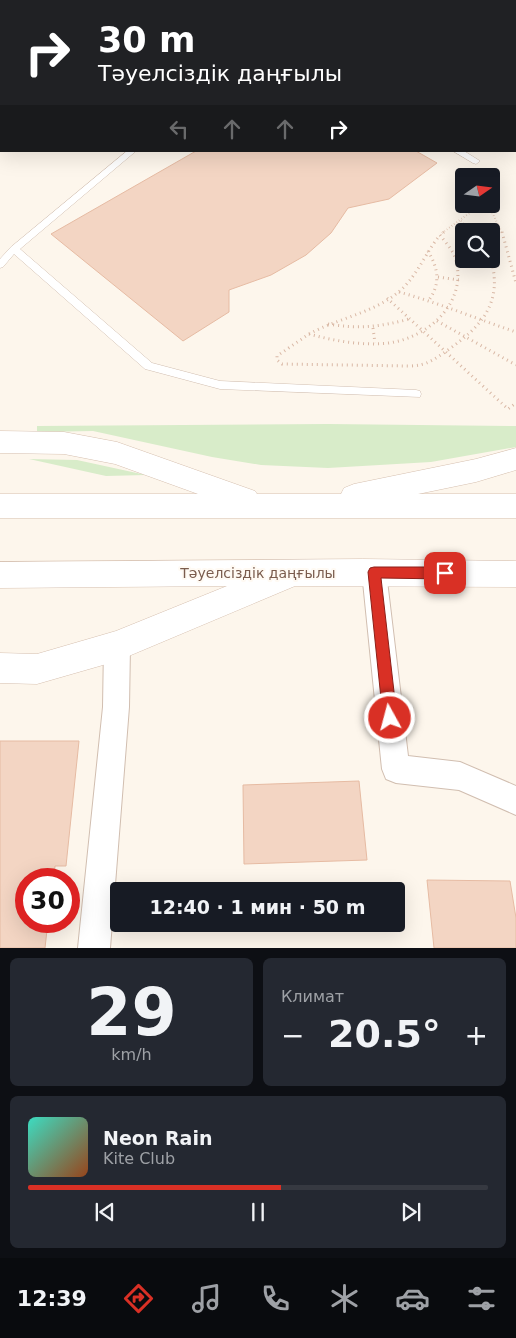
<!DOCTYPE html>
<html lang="ru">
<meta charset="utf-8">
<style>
:root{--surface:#171b24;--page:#242831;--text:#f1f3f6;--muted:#9ea1a6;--line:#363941;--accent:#d93025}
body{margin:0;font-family:"DejaVu Sans",sans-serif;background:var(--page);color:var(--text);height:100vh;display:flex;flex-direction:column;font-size:19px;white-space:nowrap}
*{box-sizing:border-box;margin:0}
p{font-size:16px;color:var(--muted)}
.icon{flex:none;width:28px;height:28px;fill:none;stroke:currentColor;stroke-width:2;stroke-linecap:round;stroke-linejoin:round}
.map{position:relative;height:948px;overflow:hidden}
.panel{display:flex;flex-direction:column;gap:10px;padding:10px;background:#0d0f14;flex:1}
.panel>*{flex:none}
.guide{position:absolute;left:0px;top:0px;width:516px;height:152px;box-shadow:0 5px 20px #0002;background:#202124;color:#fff;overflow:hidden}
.needle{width:32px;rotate:76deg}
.fabs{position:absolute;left:455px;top:168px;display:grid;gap:10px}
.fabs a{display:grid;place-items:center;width:45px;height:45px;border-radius:5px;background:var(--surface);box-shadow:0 5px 20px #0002;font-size:25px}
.speed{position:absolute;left:15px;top:868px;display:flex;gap:10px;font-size:25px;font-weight:700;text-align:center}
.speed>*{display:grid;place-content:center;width:65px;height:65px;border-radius:50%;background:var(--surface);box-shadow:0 5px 20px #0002;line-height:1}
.speed .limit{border:8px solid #d22;background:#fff;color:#111}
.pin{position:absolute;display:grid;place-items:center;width:42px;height:42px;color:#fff;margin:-21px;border-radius:10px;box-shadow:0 2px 8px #0006}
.me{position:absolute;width:55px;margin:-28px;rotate:353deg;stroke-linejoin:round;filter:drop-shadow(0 0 4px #0008)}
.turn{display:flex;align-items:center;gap:18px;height:105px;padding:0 15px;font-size:22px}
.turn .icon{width:65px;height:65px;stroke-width:2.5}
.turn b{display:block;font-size:35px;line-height:42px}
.lanes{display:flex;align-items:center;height:48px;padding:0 15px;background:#0003;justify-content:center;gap:25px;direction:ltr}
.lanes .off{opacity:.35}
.big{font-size:38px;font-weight:800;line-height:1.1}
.panel .card{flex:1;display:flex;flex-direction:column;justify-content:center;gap:8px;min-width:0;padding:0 18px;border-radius:8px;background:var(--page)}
.panel .dial{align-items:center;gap:0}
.dial b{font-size:65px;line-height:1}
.song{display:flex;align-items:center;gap:15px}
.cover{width:60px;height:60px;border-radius:8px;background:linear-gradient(135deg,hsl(170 70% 55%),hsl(20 70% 35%))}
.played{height:5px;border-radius:2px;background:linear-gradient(90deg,var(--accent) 55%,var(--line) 55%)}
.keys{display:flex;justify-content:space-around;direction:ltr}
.heat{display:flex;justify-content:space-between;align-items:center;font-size:28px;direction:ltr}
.panel .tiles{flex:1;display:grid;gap:10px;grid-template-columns:1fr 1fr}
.card:last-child{grid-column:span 2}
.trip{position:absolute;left:110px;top:882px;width:295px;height:50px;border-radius:5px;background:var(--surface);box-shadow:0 5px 20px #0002;font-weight:800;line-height:50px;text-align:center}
.menu{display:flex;height:80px;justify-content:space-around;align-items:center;background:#090b0e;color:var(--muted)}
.menu .icon{width:35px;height:35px}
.menu .selected{color:var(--accent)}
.menu b{font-size:22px;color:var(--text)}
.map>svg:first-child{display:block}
.green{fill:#d8ecc9}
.building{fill:#f3d5c3;stroke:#e6bba3}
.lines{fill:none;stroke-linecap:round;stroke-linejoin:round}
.service-casing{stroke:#d1beb0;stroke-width:1}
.minor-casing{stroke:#d1beb0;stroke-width:2}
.secondary-casing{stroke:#d6c0b0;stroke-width:1}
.path-far1{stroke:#d9b8a5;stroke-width:2;stroke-dasharray:0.5 2.5;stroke-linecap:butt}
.path{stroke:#d9b8a5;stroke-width:3;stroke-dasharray:1 4;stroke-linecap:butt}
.service{fill:#fff;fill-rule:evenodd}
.minor{fill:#fff;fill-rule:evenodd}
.secondary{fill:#fff;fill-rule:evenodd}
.route{fill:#d93025;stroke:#8d1f18}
.labels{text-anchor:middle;stroke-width:4;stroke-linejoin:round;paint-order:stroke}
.street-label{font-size:14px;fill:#7a5c4d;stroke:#fffaf3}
</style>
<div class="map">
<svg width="516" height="948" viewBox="0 0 516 948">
<rect width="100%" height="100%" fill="#fdf6ec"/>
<path class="green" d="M 328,424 L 516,426 L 516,447 L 431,462 L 328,468 L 261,465 L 212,457 L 93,431 L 37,432 L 37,426 Z
M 29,459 L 77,460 L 146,475 L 106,476 Z"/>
<path class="building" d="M 196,151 L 416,151 L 437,163 L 389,199 L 348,208 L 331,233 L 306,255 L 271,275 L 229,290 L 229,312 L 183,341 L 51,234 Z
M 0,741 L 79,741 L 66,866 L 55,866 L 54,879 L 26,879 L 26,921 L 48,921 L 45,948 L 0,948 Z
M 359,781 L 367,860 L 244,864 L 243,785 Z
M 427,880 L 510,881 L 516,918 L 516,948 L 434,948 Z"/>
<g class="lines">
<g class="service-casing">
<path id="service" d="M 515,22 L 516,22 L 516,26 L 515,26 Z
M 515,120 L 516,120 L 516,127 L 515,127 Z
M 127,151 L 136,151 L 20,249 L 152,363 L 220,381 L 416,390 L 420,391 L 421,394 L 420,397 L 220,389 L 149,370 L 145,369 L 14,254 L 3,267 L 0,268 L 0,259 L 11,247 Z
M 453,151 L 464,151 L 480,161 L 476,164 L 473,163 Z"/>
</g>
<g class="minor-casing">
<path id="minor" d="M 65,0 L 80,0 L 81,1 L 66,1 Z
M 515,5 L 516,5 L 516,13 L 515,13 Z
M 374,561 L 383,564 L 386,572 L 408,756 L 460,762 L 516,786 L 516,815 L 459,790 L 396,783 L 386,779 L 382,769 L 362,572 L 365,564 Z
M 117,634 L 126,637 L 130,646 L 129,707 L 110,948 L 78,948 L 103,707 L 104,646 L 108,637 Z"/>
</g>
<g class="secondary-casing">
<path id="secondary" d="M 0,431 L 64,432 L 117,442 L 255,491 L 257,494 L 341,494 L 344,488 L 354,484 L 476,459 L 516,448 L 516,470 L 476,482 L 418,494 L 516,494 L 516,518 L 0,518 L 0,494 L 198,494 L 115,464 L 64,454 L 0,453 Z
M 363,559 L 516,561 L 516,587 L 295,586 L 117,661 L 37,684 L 0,683 L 0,653 L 37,654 L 116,631 L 227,586 L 0,588 L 0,562 Z"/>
</g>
<path class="path-far1" d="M 16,0 L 23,1
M 491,204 L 491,210 L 502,233
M 461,221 L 471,231
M 442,233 L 482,204"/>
<path class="path" d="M 444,232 L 440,235 C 445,242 452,249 455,257 C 469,301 430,337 389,343 C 362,346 335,341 309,334 L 277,356 L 277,360 L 282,364 L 409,366 C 426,366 435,359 448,350 C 482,326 503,303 491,259
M 502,232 L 516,283
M 428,251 C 438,268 441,283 429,300
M 438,277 L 459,280
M 399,292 C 439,303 477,319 516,332
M 387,298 L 508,409 L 516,403
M 437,321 L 516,365
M 328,324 C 357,329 381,327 409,319
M 373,328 L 375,343
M 309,334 C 340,317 380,312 405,286 C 419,271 427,251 440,235"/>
<use href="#service" class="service"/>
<use href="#minor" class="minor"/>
<use href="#secondary" class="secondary"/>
</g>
<path class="route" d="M 374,567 L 445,567 L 449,569 L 451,573 L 449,577 L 445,579 L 381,578 L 397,718 L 395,723 L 390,725 L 385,723 L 383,718 L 368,572 L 370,568 Z"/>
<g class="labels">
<g class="street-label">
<text x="258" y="578">Тәуелсіздік даңғылы</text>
</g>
</g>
</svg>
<div class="fabs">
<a><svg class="needle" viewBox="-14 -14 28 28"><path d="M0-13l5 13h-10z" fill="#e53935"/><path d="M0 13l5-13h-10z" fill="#9ea1a6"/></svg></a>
<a><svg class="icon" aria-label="search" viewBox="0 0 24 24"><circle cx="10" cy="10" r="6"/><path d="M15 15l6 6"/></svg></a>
</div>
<div class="speed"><div class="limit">30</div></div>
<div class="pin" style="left:445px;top:573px;background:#d93025"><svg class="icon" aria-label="arrive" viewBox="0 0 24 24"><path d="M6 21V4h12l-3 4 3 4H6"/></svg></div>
<svg class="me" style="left:390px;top:718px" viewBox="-20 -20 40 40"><circle r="17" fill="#d93025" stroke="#fff" stroke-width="3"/><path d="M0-11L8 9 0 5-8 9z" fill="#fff"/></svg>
<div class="trip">12:40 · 1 мин · 50 m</div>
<div class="guide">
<div class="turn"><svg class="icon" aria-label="right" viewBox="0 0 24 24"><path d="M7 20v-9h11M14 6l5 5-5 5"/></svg><div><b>30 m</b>Тәуелсіздік даңғылы</div></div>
<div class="lanes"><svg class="icon off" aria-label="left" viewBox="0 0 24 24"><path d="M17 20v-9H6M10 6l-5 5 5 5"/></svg><svg class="icon off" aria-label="ahead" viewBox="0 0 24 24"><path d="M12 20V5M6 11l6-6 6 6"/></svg><svg class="icon off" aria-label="ahead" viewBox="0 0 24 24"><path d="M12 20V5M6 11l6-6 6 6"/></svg><svg class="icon" aria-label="right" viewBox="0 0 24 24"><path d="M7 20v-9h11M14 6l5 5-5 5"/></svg></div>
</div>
</div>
<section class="panel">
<div class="tiles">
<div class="card dial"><b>29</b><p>km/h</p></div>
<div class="card"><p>Климат</p>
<div class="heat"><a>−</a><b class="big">20.5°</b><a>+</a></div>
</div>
<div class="card">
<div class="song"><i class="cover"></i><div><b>Neon Rain</b><p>Kite Club</p></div></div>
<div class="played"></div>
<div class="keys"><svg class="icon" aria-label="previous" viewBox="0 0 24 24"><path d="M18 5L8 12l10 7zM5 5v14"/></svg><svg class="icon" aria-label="pause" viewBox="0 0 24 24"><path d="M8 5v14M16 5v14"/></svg><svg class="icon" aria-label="next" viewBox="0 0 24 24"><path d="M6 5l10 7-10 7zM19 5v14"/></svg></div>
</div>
</div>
</section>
<nav class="menu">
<b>12:39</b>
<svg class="icon selected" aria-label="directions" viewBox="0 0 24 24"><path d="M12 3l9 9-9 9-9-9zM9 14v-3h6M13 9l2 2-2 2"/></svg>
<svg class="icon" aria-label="music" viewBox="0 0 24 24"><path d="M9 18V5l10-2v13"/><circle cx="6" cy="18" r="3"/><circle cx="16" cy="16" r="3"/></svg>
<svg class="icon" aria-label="phone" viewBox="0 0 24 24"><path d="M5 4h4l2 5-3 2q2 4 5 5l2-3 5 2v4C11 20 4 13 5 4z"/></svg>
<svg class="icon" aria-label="climate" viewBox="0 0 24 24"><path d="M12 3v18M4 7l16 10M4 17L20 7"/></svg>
<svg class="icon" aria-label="car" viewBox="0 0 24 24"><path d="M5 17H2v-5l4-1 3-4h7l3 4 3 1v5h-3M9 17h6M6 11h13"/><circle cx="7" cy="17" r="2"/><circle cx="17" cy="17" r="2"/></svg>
<svg class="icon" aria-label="filters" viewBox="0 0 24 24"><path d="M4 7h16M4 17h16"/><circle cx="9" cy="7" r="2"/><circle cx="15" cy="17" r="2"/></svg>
</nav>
